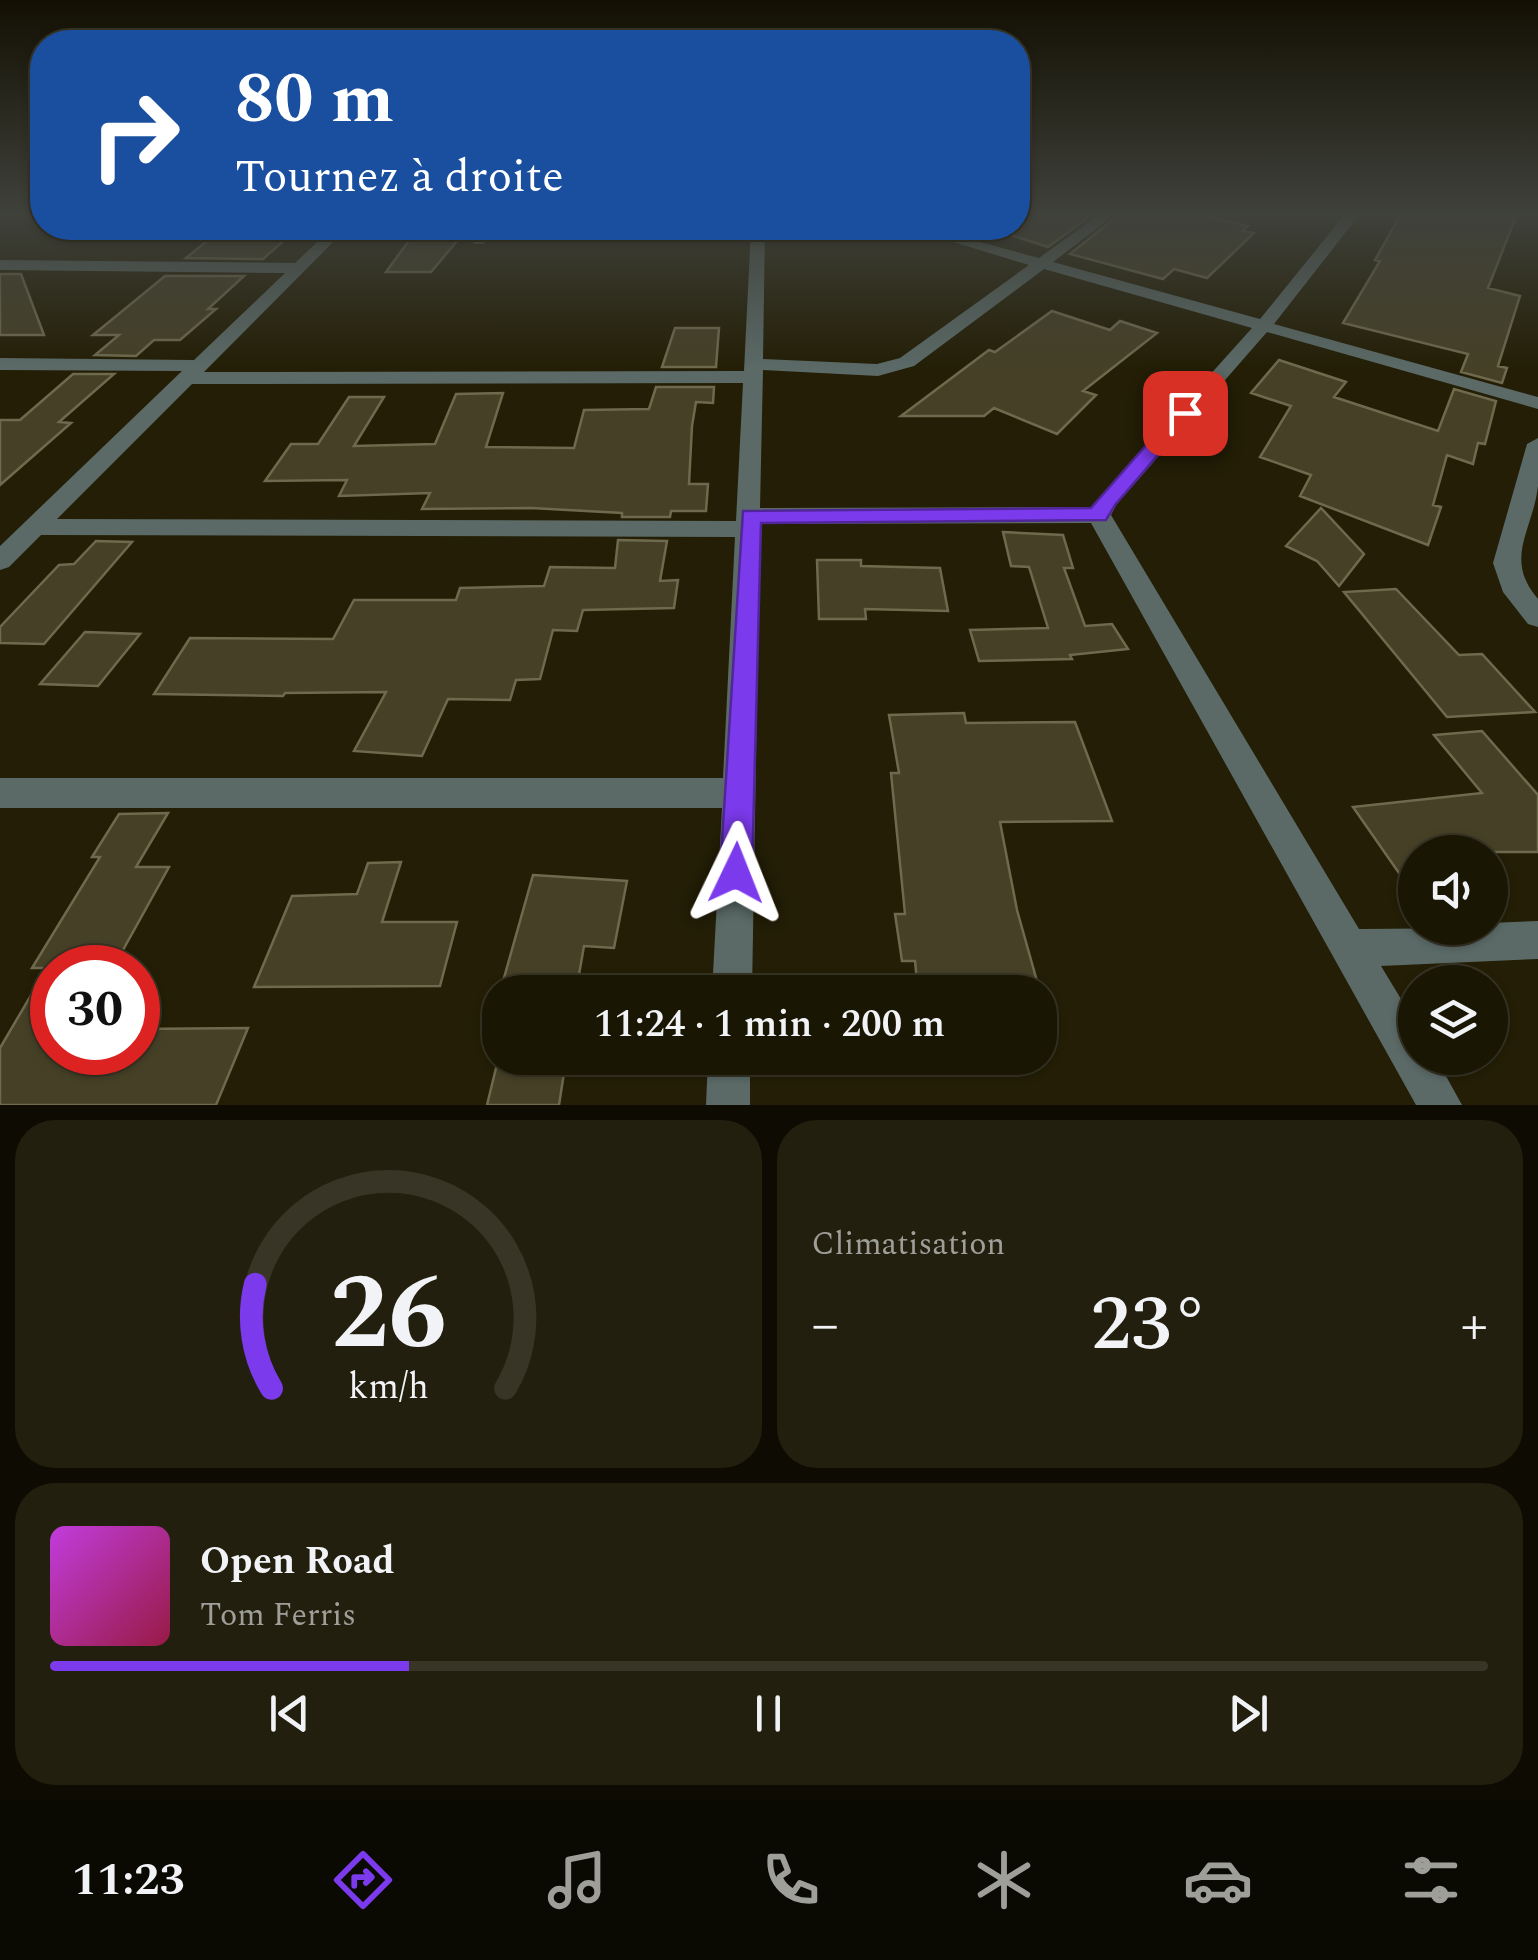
<!DOCTYPE html>
<html lang="fr">
<meta charset="utf-8">
<style>
:root{--surface:#1a1604;--page:#231f0e;--text:#f1f3f6;--muted:#9f9f9a;--line:#383526;--accent:#7c3aed}
body{margin:0;font-family:Spectral,serif;background:var(--page);color:var(--text);height:100vh;display:flex;flex-direction:column;font-size:38px;white-space:nowrap}
*{box-sizing:border-box;margin:0}
p{font-size:32px;color:var(--muted)}
.icon{flex:none;width:55px;height:55px;fill:none;stroke:currentColor;stroke-width:2;stroke-linecap:round;stroke-linejoin:round}
.map{position:relative;height:1105px;overflow:hidden}
.drawer{display:flex;flex-direction:column;gap:15px;padding:15px;background:#0e0c02;flex:1}
.drawer>*{flex:none}
.banner{position:absolute;left:30px;top:30px;width:1000px;height:210px;border-radius:40px;box-shadow:0 2px 8px #0004,0 0 0 2px var(--line);background:#1a4fa0;color:#fff;overflow:hidden}
.buttons{position:absolute;left:1398px;top:835px;display:grid;gap:20px}
.buttons a{display:grid;place-items:center;width:110px;height:110px;border-radius:50%;background:var(--surface);box-shadow:0 2px 8px #0004,0 0 0 2px var(--line);font-size:50px}
.speed{position:absolute;left:30px;top:945px;display:flex;gap:20px;font-size:50px;font-weight:700;text-align:center}
.speed>*{display:grid;place-content:center;width:130px;height:130px;border-radius:50%;background:var(--surface);box-shadow:0 2px 8px #0004,0 0 0 2px var(--line);line-height:1}
.speed .limit{border:15px solid #d22;background:#fff;color:#111}
.pin{position:absolute;display:grid;place-items:center;width:85px;height:85px;color:#fff;margin:-42px;border-radius:20px;box-shadow:0 5px 15px #0006}
.me{position:absolute;width:110px;margin:-55px;rotate:2deg;stroke-linejoin:round;filter:drop-shadow(0 0 8px #0008)}
.turn{display:flex;align-items:center;gap:35px;height:210px;padding:0 40px;font-size:45px}
.turn .icon{width:130px;height:130px;stroke-width:2.5}
.turn b{display:block;font-size:70px;line-height:85px}
.big{font-size:75px;font-weight:600;line-height:1.1}
.drawer .tile{flex:1;display:flex;flex-direction:column;justify-content:center;gap:15px;min-width:0;padding:0 35px;border-radius:40px;background:var(--page)}
.drawer .dial{align-items:center;gap:0}
.dial svg{height:260px;overflow:visible;fill:none;stroke:var(--line);stroke-width:7;stroke-linecap:round;text-anchor:middle}
.dial text{fill:var(--text);stroke:none}
.song{display:flex;align-items:center;gap:30px}
.cover{width:120px;height:120px;border-radius:15px;background:linear-gradient(135deg,hsl(290 70% 55%),hsl(340 70% 35%))}
.played{height:10px;border-radius:5px;background:linear-gradient(90deg,var(--accent) 25%,var(--line) 25%)}
.keys{display:flex;justify-content:space-around;direction:ltr}
.heat{display:flex;justify-content:space-between;align-items:center;font-size:55px;direction:ltr}
.drawer .tiles{flex:1;display:grid;gap:15px;grid-template-columns:1fr 1fr}
.tile:last-child{grid-column:span 2}
.trip{position:absolute;left:482px;top:975px;width:575px;height:100px;border-radius:40px;background:var(--surface);box-shadow:0 2px 8px #0004,0 0 0 2px var(--line);font-weight:600;line-height:100px;text-align:center}
.menu{display:flex;height:160px;justify-content:space-around;align-items:center;background:#0a0902;color:var(--muted)}
.menu .icon{width:70px;height:70px}
.menu .on{color:var(--accent)}
.menu b{font-size:45px;color:var(--text)}
.map>svg:first-child{display:block}
.building{fill:#454026;stroke:#6f6a4e;stroke-width:2.5}
.lines{fill:none;stroke-linecap:round;stroke-linejoin:round}
.minor{fill:#5b6a67;fill-rule:evenodd}
.route{fill:#7c3aed;stroke:#51269a;stroke-width:2.5}
</style>
<div class="map">
<svg width="1538" height="1105" viewBox="0 0 1538 1105">
<rect width="100%" height="100%" fill="#231e05"/>
<path class="building" d="M 1018,214 L 1093,214 L 1048,247 L 989,228 L 1018,228 Z
M 1120,214 L 1197,214 L 1248,226 L 1243,231 L 1254,233 L 1207,278 L 1174,269 L 1163,279 L 1070,254 Z
M 1401,214 L 1517,214 L 1488,288 L 1520,296 L 1498,366 L 1507,368 L 1502,383 L 1461,372 L 1468,354 L 1343,323 L 1380,261 L 1375,260 Z
M 223,228 L 298,228 L 263,259 L 186,258 Z
M 418,228 L 468,228 L 431,272 L 386,272 Z
M 0,274 L 21,274 L 44,335 L 0,335 Z
M 165,276 L 244,276 L 208,309 L 216,309 L 180,340 L 154,340 L 136,356 L 95,355 L 119,335 L 93,335 Z
M 1052,311 L 1110,330 L 1120,321 L 1157,333 L 1083,391 L 1096,395 L 1057,434 L 994,408 L 984,416 L 901,416 L 989,350 L 995,352 Z
M 675,328 L 719,328 L 716,367 L 662,367 Z
M 1279,360 L 1346,382 L 1334,397 L 1438,431 L 1454,389 L 1496,401 L 1485,444 L 1478,443 L 1473,464 L 1447,455 L 1433,505 L 1441,507 L 1428,545 L 1300,496 L 1311,475 L 1260,457 L 1291,406 L 1251,393 Z
M 73,374 L 114,374 L 59,422 L 71,423 L 0,485 L 0,420 L 20,420 Z
M 656,387 L 714,387 L 713,403 L 696,402 L 692,426 L 689,484 L 708,484 L 706,511 L 671,511 L 670,517 L 622,517 L 622,513 L 531,508 L 422,509 L 430,493 L 339,496 L 347,480 L 265,481 L 291,444 L 318,444 L 349,397 L 384,397 L 354,446 L 435,444 L 456,394 L 503,393 L 486,447 L 574,448 L 584,410 L 649,409 Z
M 1321,508 L 1364,554 L 1339,586 L 1317,561 L 1286,546 Z
M 1003,532 L 1063,535 L 1073,568 L 1064,568 L 1085,626 L 1112,624 L 1128,649 L 1070,655 L 1072,659 L 979,661 L 970,630 L 1048,628 L 1029,567 L 1011,566 Z
M 618,540 L 667,541 L 660,581 L 678,580 L 674,608 L 583,610 L 577,631 L 553,630 L 540,679 L 516,680 L 510,700 L 448,699 L 422,756 L 354,751 L 386,692 L 285,693 L 283,696 L 154,694 L 190,638 L 333,639 L 354,600 L 456,600 L 460,588 L 544,586 L 550,567 L 615,568 Z
M 96,541 L 132,542 L 44,644 L 0,643 L 0,627 L 59,565 L 74,564 Z
M 817,560 L 861,560 L 861,566 L 940,568 L 948,611 L 865,609 L 866,619 L 819,619 Z
M 1396,589 L 1459,655 L 1482,654 L 1535,712 L 1447,717 L 1344,592 Z
M 85,632 L 140,634 L 98,686 L 40,684 Z
M 964,713 L 966,723 L 1075,722 L 1112,821 L 1000,822 L 1017,910 L 1040,992 L 918,992 L 915,961 L 902,961 L 895,914 L 905,914 L 891,773 L 899,773 L 889,715 Z
M 1482,731 L 1538,795 L 1538,852 L 1415,852 L 1415,896 L 1353,807 L 1482,793 L 1434,735 Z
M 168,813 L 136,867 L 169,867 L 113,968 L 52,968 L 52,1052 L 138,1052 L 138,1029 L 248,1028 L 216,1105 L 0,1105 L 0,1048 L 47,968 L 32,968 L 100,857 L 92,857 L 119,814 Z
M 401,862 L 382,922 L 457,922 L 440,986 L 254,987 L 292,896 L 357,894 L 368,863 Z
M 533,875 L 627,881 L 614,948 L 584,946 L 576,992 L 500,992 Z
M 498,1060 L 566,1060 L 559,1105 L 487,1105 Z"/>
<g class="lines">
<path class="minor" d="M 1100,214 L 1116,214 L 1053,262 L 1260,319 L 1345,214 L 1360,214 L 1274,324 L 1538,397 L 1538,409 L 1267,332 L 1116,505 L 1111,515 L 1359,929 L 1490,928 L 1490,923 L 1538,921 L 1538,959 L 1381,966 L 1415,1022 L 1415,1058 L 1436,1058 L 1462,1105 L 1416,1105 L 1091,523 L 760,524 L 752,992 L 712,992 L 722,808 L 0,808 L 0,778 L 723,778 L 735,537 L 41,535 L 9,567 L 0,570 L 0,546 L 182,371 L 0,370 L 0,358 L 194,360 L 285,273 L 0,270 L 0,260 L 295,263 L 332,228 L 347,228 L 204,372 L 744,371 L 751,228 L 765,228 L 763,359 L 877,364 L 900,358 L 1029,265 L 907,228 L 928,228 L 1039,258 ZM 1044,269 L 1252,328 L 1091,507 L 760,508 L 763,370 L 878,376 L 914,366 ZM 743,383 L 736,521 L 57,519 L 192,384 Z
M 481,228 L 495,228 L 484,244 L 474,244 L 472,241 Z
M 1538,438 C 1538,453 1538,470 1538,486 C 1533,531 1503,558 1538,599 L 1538,627 L 1528,624 L 1503,592 L 1493,563 L 1527,444 Z
M 708,1058 L 750,1058 L 750,1105 L 706,1105 Z"/>
</g>
<linearGradient id="sky" x2="0" y2="1"><stop stop-color="#131003"/><stop offset="0.58" stop-color="#3f413b"/><stop offset="1" stop-color="#3f413b" stop-opacity="0"/></linearGradient>
<rect width="1538" height="369" fill="url(#sky)"/>
<path class="route" d="M 1185,407 L 1194,413 L 1115,505 L 1106,520 L 761,523 L 752,873 L 747,884 L 736,888 L 724,884 L 720,873 L 743,511 L 1091,508 L 1178,409 Z"/>
</svg>
<div class="buttons">
<a><svg class="icon" aria-label="sound" viewBox="0 0 24 24"><path d="M4 9h4l5-4v14l-5-4H4zM17 9q2 3 0 6"/></svg></a>
<a><svg class="icon" aria-label="layers" viewBox="0 0 24 24"><path d="M12 4l9 5-9 5-9-5zM3 14l9 5 9-5"/></svg></a>
</div>
<div class="speed"><div class="limit">30</div></div>
<div class="pin" style="left:1185px;top:413px;background:#d93025"><svg class="icon" aria-label="arrive" viewBox="0 0 24 24"><path d="M6 21V4h12l-3 4 3 4H6"/></svg></div>
<svg class="me" style="left:736px;top:873px" viewBox="-20 -20 40 40"><path d="M0-17L14 15 0 8-14 15z" fill="#7c3aed" stroke="#fff" stroke-width="4"/></svg>
<div class="trip">11:24 · 1 min · 200 m</div>
<div class="banner">
<div class="turn"><svg class="icon" aria-label="right" viewBox="0 0 24 24"><path d="M7 20v-9h11M14 6l5 5-5 5"/></svg><div><b>80 m</b>Tournez à droite</div></div>
</div>
</div>
<section class="drawer">
<div class="tiles">
<div class="tile dial"><svg viewBox="0 0 100 80">
<path d="M14 69A42 42 0 1 1 86 69"/>
<path d="M14 69A42 42 0 0 1 9 37" stroke="#7c3aed"/>
<text x="50" y="56" font-size="32" font-weight="700">26</text>
<text x="50" y="72" font-size="11">km/h</text>
</svg></div>
<div class="tile"><p>Climatisation</p>
<div class="heat"><a>−</a><b class="big">23°</b><a>+</a></div>
</div>
<div class="tile">
<div class="song"><i class="cover"></i><div><b>Open Road</b><p>Tom Ferris</p></div></div>
<div class="played"></div>
<div class="keys"><svg class="icon" aria-label="previous" viewBox="0 0 24 24"><path d="M18 5L8 12l10 7zM5 5v14"/></svg><svg class="icon" aria-label="pause" viewBox="0 0 24 24"><path d="M8 5v14M16 5v14"/></svg><svg class="icon" aria-label="next" viewBox="0 0 24 24"><path d="M6 5l10 7-10 7zM19 5v14"/></svg></div>
</div>
</div>
</section>
<nav class="menu">
<b>11:23</b>
<svg class="icon on" aria-label="directions" viewBox="0 0 24 24"><path d="M12 3l9 9-9 9-9-9zM9 14v-3h6M13 9l2 2-2 2"/></svg>
<svg class="icon" aria-label="music" viewBox="0 0 24 24"><path d="M9 18V5l10-2v13"/><circle cx="6" cy="18" r="3"/><circle cx="16" cy="16" r="3"/></svg>
<svg class="icon" aria-label="phone" viewBox="0 0 24 24"><path d="M5 4h4l2 5-3 2q2 4 5 5l2-3 5 2v4C11 20 4 13 5 4z"/></svg>
<svg class="icon" aria-label="climate" viewBox="0 0 24 24"><path d="M12 3v18M4 7l16 10M4 17L20 7"/></svg>
<svg class="icon" aria-label="car" viewBox="0 0 24 24"><path d="M5 17H2v-5l4-1 3-4h7l3 4 3 1v5h-3M9 17h6M6 11h13"/><circle cx="7" cy="17" r="2"/><circle cx="17" cy="17" r="2"/></svg>
<svg class="icon" aria-label="filters" viewBox="0 0 24 24"><path d="M4 7h16M4 17h16"/><circle cx="9" cy="7" r="2"/><circle cx="15" cy="17" r="2"/></svg>
</nav>
